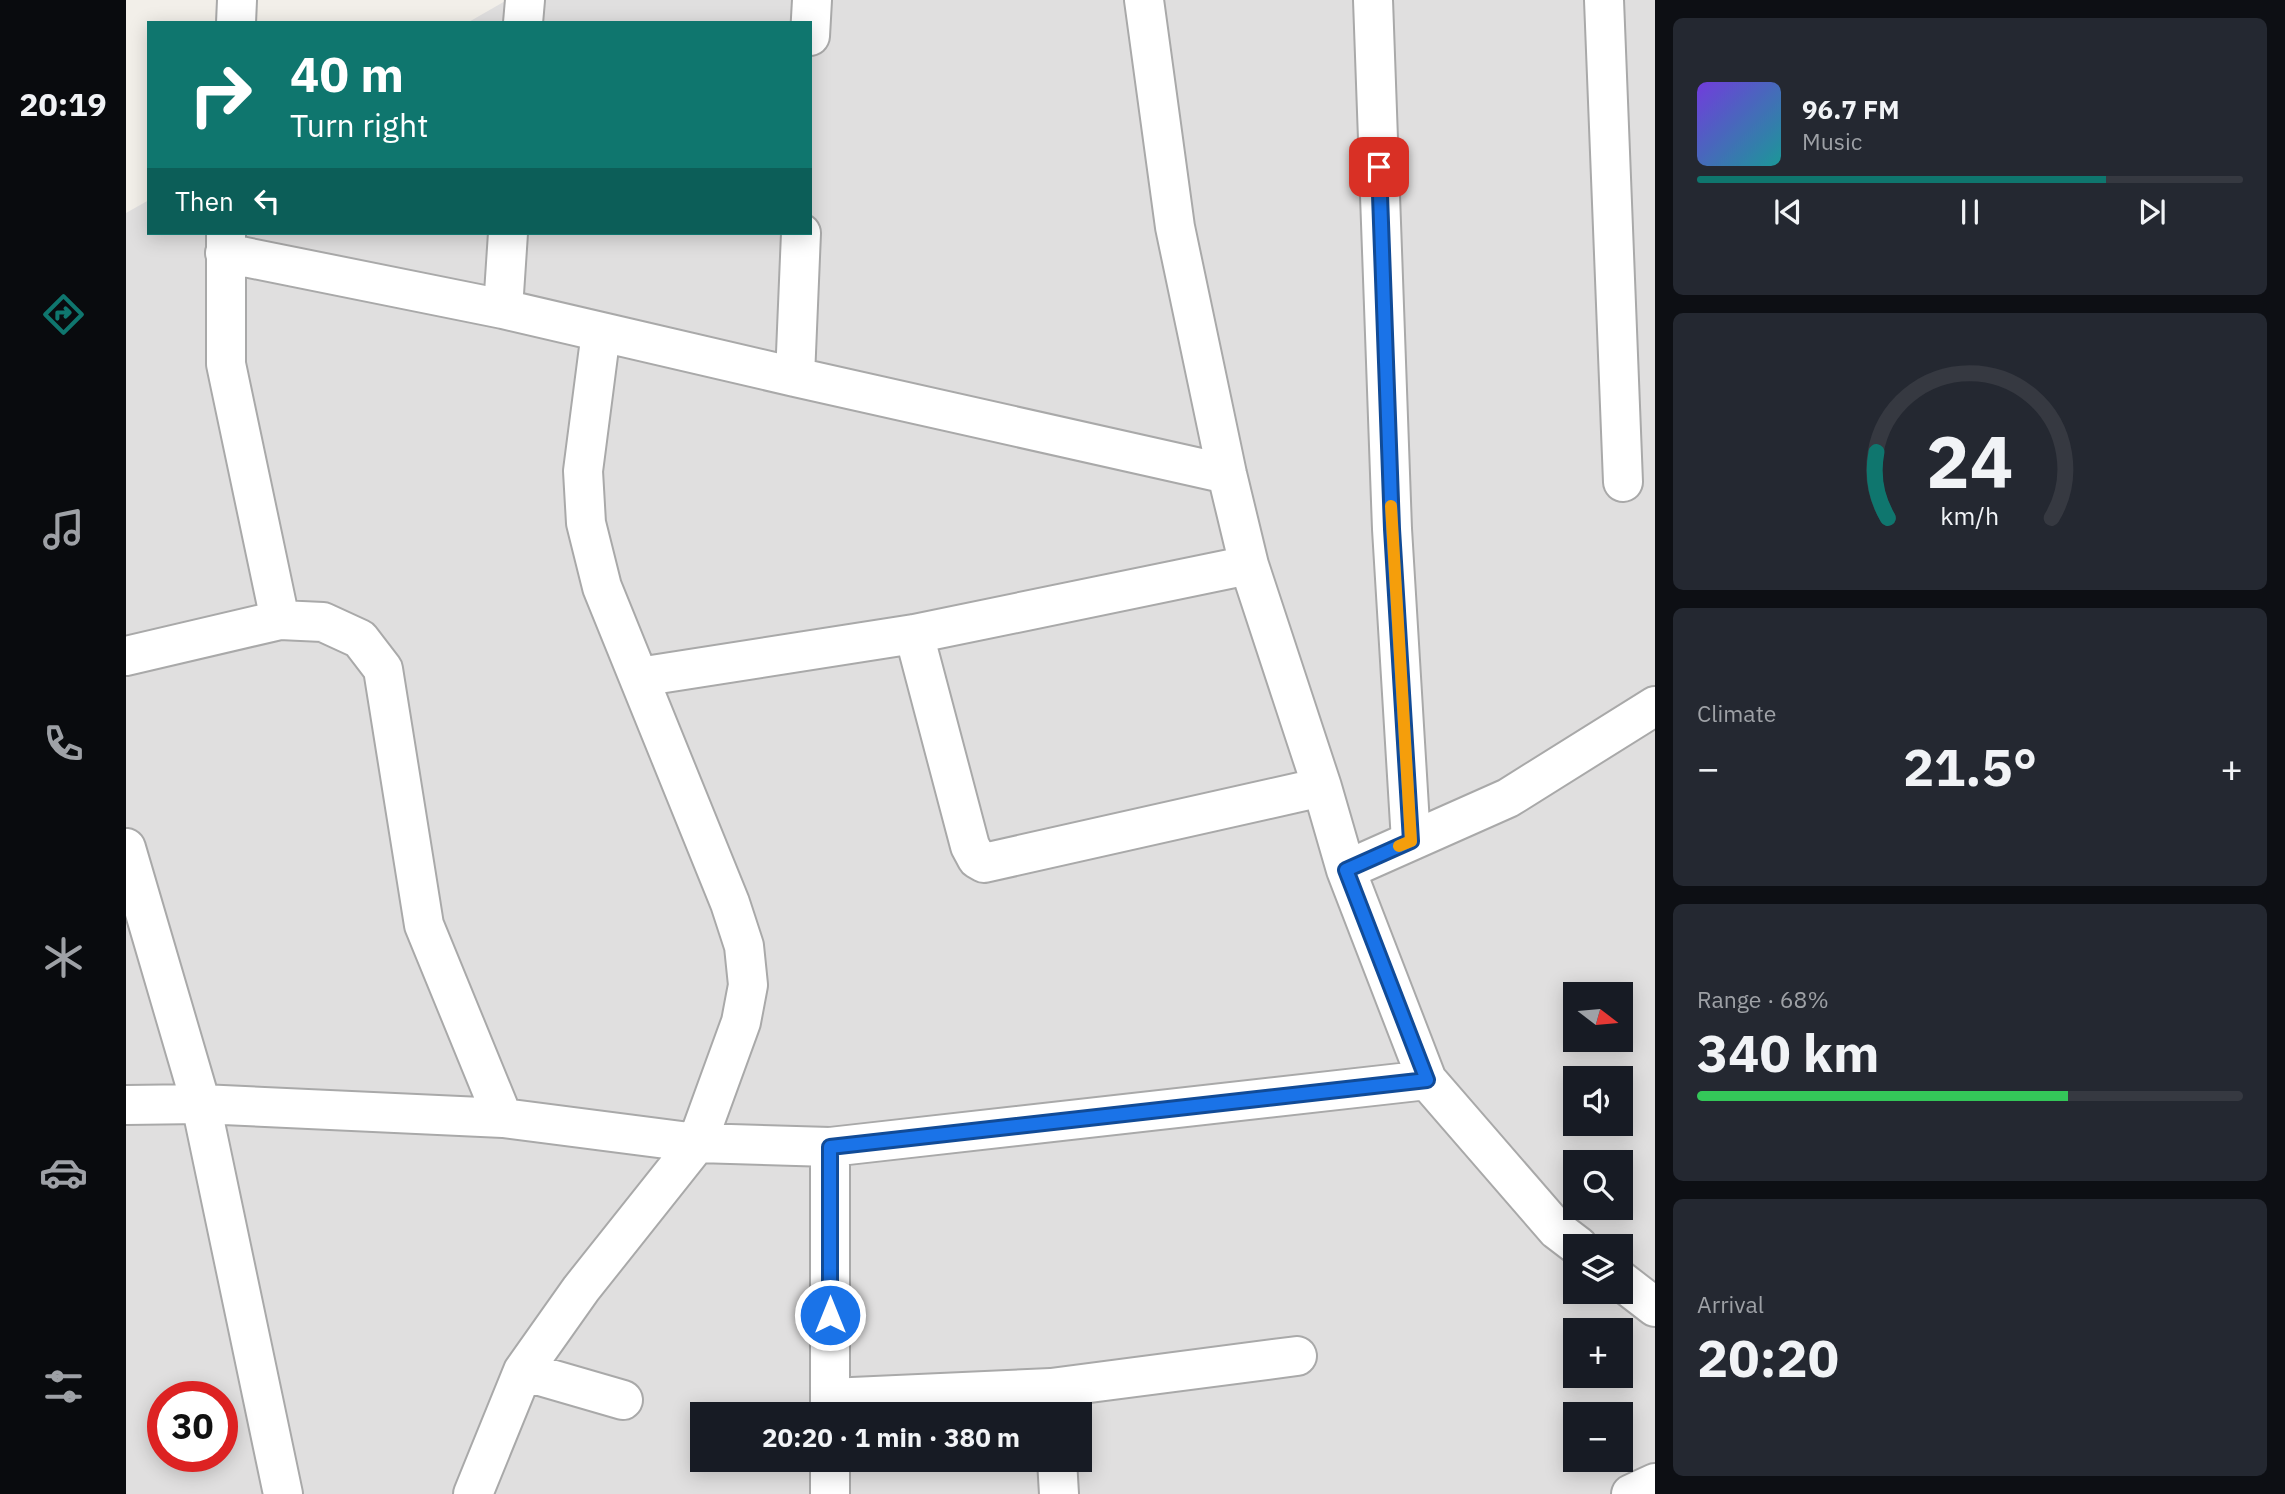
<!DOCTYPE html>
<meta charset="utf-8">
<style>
:root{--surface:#171b24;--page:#242831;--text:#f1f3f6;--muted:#9ea1a6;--line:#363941;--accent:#0f766e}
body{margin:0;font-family:"IBM Plex Sans",sans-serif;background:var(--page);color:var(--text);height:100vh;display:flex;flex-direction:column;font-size:26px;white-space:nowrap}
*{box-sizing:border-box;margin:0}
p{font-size:23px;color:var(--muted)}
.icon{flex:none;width:38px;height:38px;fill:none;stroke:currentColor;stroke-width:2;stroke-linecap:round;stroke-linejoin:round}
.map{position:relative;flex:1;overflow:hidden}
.panel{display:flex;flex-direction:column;gap:18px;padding:18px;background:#0d0f14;width:630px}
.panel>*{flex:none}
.guide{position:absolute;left:21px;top:21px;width:665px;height:214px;border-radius:0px;box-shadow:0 4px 18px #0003;background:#0f766e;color:#fff;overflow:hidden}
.needle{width:46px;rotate:106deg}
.fabs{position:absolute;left:1437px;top:982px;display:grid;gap:14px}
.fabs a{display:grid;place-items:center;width:70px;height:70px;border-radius:0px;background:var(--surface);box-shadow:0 4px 18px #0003;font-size:35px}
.speed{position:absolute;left:21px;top:1381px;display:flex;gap:14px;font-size:35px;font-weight:700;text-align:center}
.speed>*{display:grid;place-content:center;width:91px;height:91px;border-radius:50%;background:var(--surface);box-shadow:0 4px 18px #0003;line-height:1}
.speed .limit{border:10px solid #d22;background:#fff;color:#111}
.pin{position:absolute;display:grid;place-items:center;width:60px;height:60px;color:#fff;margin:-30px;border-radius:14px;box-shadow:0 4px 10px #0006}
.me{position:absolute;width:77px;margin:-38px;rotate:0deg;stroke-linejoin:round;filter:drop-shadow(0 0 5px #0008)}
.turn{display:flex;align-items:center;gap:24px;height:147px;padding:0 28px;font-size:32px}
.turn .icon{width:91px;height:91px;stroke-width:2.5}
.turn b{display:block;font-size:49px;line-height:60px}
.then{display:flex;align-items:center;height:66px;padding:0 28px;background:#0003;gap:14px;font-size:26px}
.big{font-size:52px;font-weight:700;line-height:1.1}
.panel .card{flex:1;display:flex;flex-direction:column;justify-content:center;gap:10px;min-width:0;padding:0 24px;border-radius:10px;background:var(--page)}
.panel .dial{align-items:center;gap:0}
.dial svg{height:182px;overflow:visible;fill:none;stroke:var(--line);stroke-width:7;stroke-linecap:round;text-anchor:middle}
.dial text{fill:var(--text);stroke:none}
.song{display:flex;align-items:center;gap:21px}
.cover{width:84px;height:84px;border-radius:10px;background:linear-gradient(135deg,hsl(260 70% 55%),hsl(180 70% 35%))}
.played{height:7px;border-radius:4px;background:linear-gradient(90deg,var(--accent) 75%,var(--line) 75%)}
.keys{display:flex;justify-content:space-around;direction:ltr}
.heat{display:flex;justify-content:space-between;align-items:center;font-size:38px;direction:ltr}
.charge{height:10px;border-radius:5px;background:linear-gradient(90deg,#34c759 68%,var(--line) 0)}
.trip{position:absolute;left:564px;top:1402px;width:402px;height:70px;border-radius:0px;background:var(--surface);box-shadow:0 4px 18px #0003;font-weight:700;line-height:70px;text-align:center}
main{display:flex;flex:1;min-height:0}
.dock{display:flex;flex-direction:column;width:126px;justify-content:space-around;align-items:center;background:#090b0e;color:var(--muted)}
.dock .icon{width:49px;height:49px}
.dock .on{color:var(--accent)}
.dock b{font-size:32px;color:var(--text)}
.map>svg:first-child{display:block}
.residential{fill:#e0dfdf;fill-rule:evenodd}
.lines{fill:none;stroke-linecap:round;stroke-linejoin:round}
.street-casing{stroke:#a9a9a9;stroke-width:42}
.street{stroke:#fff;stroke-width:38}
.route-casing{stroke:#114b97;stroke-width:18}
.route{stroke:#1a73e8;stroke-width:12}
.slow{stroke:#f59e0b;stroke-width:12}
</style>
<main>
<nav class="dock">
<b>20:19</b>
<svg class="icon on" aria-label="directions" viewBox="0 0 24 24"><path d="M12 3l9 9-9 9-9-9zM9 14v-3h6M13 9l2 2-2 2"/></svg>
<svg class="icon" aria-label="music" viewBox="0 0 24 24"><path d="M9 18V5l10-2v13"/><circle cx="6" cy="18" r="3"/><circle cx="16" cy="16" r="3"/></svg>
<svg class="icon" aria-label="phone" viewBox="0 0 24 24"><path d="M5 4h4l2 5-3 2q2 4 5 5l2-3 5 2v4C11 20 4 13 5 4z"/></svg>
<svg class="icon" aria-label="climate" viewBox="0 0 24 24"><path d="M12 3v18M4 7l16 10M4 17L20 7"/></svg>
<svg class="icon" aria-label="car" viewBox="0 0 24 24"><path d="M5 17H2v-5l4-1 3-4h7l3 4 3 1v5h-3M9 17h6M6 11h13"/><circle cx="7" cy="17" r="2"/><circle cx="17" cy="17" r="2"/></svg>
<svg class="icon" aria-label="filters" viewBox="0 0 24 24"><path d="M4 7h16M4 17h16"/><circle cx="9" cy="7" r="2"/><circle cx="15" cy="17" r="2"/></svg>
</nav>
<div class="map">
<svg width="1529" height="1494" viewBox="0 0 1529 1494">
<rect width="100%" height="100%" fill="#f2efe9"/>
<path class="residential" d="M 381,0 L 1529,0 L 1529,1494 L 0,1494 L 0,213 L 23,200 L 23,233 L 684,233 L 684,23 L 341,23 ZM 1449,994 L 1494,994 L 1494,1040 L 1449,1040 ZM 1449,1078 L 1494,1078 L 1494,1124 L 1449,1124 ZM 1449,1162 L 1494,1162 L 1494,1208 L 1449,1208 ZM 1449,1246 L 1494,1246 L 1494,1292 L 1449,1292 ZM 1449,1330 L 1494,1330 L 1494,1376 L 1449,1376 ZM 37,1396 L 96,1396 L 96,1456 L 37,1456 ZM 576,1414 L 954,1414 L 954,1460 L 576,1460 ZM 1449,1414 L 1494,1414 L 1494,1460 L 1449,1460 Z"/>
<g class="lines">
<g class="street-casing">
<path id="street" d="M 1018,0 L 1049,227 L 1101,474 L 1123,565 L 1196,787 L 1220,870 L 1301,1080 L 1431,1230 L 1452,1246
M 1247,0 L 1266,529 L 1285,841
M 1478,0 L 1497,482
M 110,23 L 111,0
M 397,23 L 399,0
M 684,36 L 686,0
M 100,233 L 100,364 L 154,620
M 99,253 L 377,309 L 669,377 L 1101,474
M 377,309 L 382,233
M 669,377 L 675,233
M 788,634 L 844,846 L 851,859 L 858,863 L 1196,787
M 0,656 L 154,620 L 197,622 L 234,639 L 257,669 L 298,925 L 377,1118
M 513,677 L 788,634 L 1123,565
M 0,848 L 75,1104 L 157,1494
M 1220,870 L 1382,798 L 1529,706
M 0,1105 L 75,1104 L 377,1118 L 571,1143 L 704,1147 L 1301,1080
M 1494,1280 L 1529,1307
M 397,1371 L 497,1400
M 704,1398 L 925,1388 L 1171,1356
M 704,1414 L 704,1147
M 704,1460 L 704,1494
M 931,1460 L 933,1494
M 347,1494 L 397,1371 L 455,1289 L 571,1143 L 615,1022 L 622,985 L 618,946 L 604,903 L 476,587 L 460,523 L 457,471 L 475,332
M 1505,1494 L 1529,1483"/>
</g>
<use href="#street" class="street"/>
</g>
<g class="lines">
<g class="route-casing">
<path id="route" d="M 704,1315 L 704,1147 L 1301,1080 L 1220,870 L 1285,841 L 1266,529 L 1253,167"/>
</g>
<use href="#route" class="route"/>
<path class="slow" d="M 1265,506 L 1285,841 L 1273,846"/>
</g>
</svg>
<div class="fabs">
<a><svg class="needle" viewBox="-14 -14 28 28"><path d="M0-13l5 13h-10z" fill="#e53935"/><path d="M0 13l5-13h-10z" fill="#9ea1a6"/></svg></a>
<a><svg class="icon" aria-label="sound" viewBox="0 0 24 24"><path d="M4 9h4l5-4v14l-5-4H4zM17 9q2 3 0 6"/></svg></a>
<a><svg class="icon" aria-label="search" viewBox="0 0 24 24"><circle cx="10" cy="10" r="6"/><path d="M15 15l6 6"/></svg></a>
<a><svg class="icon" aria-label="layers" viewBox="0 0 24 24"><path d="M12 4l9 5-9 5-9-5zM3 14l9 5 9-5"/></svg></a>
<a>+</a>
<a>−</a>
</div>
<div class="speed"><div class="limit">30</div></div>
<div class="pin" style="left:1253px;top:167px;background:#d93025"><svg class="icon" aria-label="arrive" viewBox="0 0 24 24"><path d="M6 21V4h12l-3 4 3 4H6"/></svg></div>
<svg class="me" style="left:704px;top:1315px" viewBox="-20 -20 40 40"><circle r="17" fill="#1a73e8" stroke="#fff" stroke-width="3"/><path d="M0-11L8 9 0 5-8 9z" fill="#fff"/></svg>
<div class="trip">20:20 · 1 min · 380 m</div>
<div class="guide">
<div class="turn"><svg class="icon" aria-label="right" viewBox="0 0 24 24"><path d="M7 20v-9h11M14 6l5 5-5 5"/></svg><div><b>40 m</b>Turn right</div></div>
<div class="then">Then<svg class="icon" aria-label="left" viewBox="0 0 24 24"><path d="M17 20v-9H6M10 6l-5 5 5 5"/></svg></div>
</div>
</div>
<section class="panel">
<div class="card">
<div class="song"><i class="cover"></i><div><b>96.7 FM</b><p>Music</p></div></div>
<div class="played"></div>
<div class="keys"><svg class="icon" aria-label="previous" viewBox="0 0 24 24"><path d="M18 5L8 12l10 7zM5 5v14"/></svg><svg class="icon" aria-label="pause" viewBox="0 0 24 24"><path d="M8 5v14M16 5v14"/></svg><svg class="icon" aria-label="next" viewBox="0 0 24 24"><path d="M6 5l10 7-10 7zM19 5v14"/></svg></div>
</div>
<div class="card dial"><svg viewBox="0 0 100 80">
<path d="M14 69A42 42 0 1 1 86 69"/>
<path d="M14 69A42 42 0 0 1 9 40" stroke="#0f766e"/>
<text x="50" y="56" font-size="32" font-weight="700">24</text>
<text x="50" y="72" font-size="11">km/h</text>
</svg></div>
<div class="card"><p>Climate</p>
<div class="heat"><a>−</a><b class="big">21.5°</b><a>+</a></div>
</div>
<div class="card"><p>Range · 68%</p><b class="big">340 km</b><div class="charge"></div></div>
<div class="card"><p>Arrival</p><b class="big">20:20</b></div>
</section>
</main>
